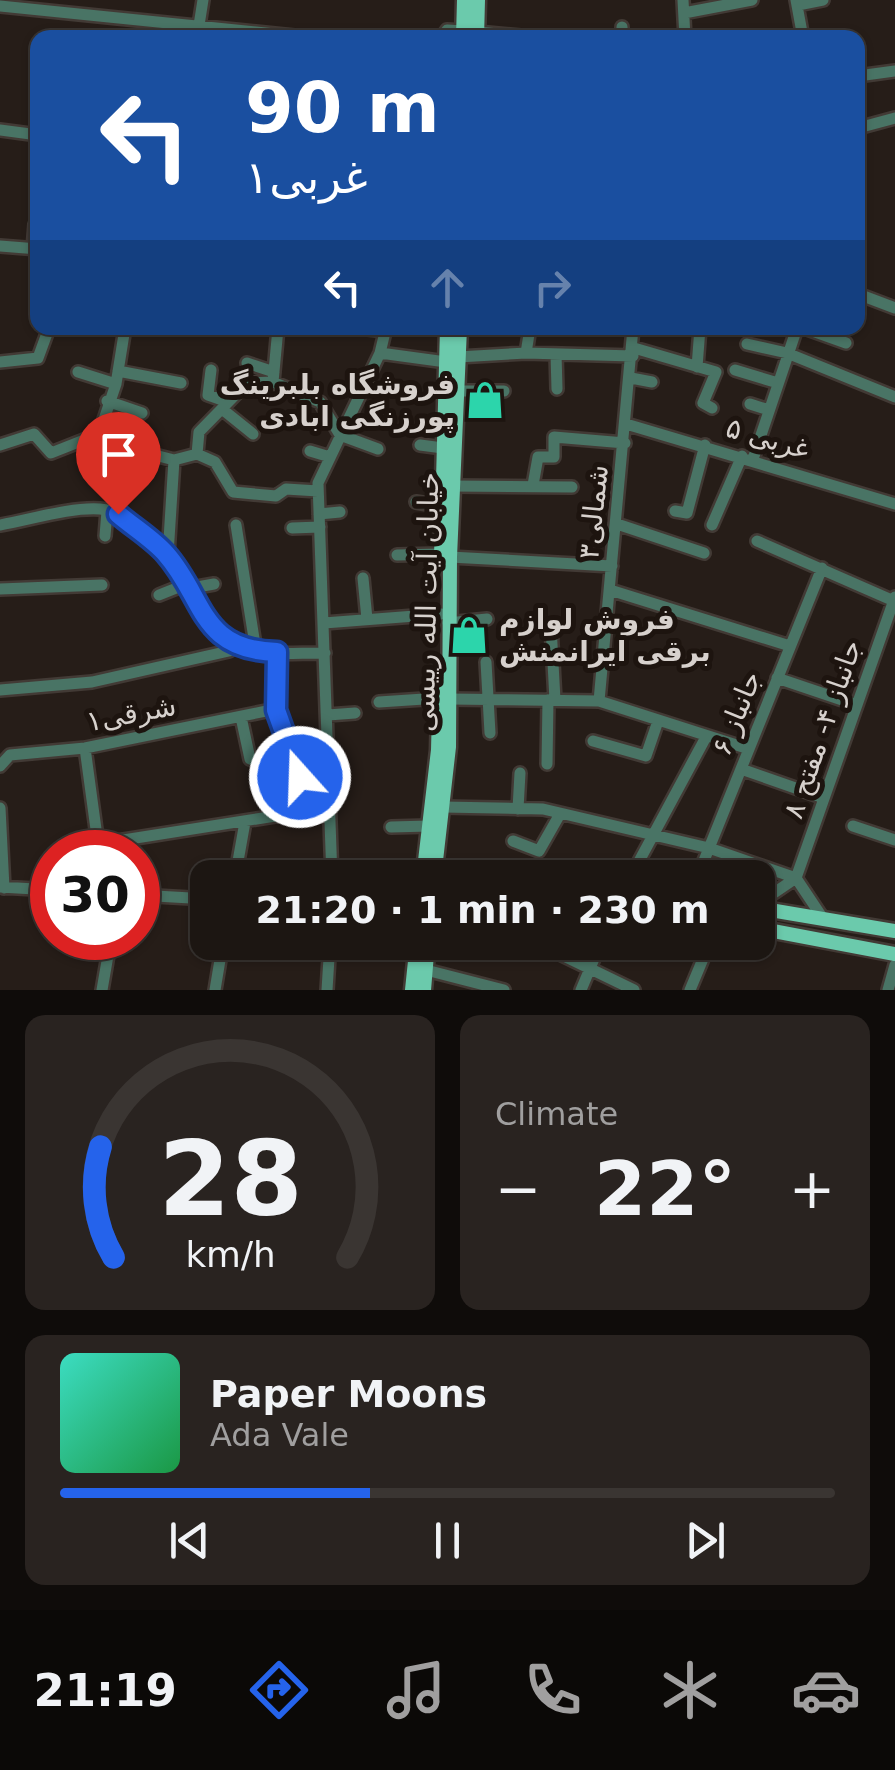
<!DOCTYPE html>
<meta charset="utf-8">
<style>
:root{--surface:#1c1612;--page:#292320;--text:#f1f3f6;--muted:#a09f9f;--line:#3a3532;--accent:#2563eb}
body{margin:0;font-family:"DejaVu Sans",Cairo,sans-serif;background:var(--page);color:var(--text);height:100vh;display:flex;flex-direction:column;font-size:38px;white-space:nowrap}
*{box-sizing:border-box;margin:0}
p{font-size:32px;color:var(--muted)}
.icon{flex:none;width:55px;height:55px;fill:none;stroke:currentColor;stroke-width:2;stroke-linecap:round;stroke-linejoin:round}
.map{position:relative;height:990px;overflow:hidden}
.panel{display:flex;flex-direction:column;gap:25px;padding:25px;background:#0f0c0a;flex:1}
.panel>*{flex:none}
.banner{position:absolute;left:30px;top:30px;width:835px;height:305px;border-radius:20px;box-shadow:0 2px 8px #0004,0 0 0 2px var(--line);background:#1a4fa0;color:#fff;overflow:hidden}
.speed{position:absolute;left:30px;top:830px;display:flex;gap:20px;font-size:50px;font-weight:700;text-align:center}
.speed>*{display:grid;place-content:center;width:130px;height:130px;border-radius:50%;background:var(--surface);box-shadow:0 2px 8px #0004,0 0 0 2px var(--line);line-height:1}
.speed .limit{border:15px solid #d22;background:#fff;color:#111}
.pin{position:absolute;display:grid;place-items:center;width:85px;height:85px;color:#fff;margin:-102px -42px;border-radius:50% 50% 50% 0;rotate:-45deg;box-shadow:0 0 10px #0007}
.pin .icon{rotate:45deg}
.me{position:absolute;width:110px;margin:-55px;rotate:340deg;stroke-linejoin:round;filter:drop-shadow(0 0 8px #0008)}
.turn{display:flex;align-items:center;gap:35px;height:210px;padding:0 50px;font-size:45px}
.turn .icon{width:130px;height:130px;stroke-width:2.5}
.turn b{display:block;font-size:70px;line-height:85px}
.lanes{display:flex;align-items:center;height:95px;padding:0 50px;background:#0003;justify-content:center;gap:50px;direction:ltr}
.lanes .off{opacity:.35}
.big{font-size:75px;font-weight:700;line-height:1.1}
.panel .widget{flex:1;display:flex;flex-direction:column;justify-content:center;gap:15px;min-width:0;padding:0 35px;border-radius:20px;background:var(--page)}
.panel .dial{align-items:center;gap:0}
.dial svg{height:260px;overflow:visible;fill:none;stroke:var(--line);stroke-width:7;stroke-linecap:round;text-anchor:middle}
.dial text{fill:var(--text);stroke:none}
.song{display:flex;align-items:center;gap:30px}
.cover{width:120px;height:120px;border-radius:15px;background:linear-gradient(135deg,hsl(170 70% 55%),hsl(140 70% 35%))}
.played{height:10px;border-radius:5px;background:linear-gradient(90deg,var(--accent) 40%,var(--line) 40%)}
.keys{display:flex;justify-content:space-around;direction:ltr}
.heat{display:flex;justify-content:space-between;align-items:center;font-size:55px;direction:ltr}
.panel .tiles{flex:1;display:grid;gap:25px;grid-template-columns:1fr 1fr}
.widget:last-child{grid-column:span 2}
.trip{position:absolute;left:190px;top:860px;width:585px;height:100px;border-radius:20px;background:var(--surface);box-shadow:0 2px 8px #0004,0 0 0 2px var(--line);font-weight:700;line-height:100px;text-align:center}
.tabs{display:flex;height:160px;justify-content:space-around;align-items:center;background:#0b0907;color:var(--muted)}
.tabs .icon{width:70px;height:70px}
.tabs .active{color:var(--accent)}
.tabs b{font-size:45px;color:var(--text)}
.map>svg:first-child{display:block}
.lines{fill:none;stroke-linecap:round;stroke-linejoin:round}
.minor-casing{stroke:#423a35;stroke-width:16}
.major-casing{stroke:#423a35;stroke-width:19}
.minor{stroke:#497465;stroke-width:11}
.major{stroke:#6bcaac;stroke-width:14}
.route-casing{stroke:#184099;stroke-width:25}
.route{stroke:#2563eb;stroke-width:18}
.labels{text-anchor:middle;stroke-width:10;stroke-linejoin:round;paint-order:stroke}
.poi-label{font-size:28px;font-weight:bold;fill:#d7d1cd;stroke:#1d140f;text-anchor:end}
.street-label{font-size:28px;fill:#d7d1cd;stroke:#1d140f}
</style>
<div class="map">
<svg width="895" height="990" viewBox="0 0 895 990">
<rect width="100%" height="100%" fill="#261d18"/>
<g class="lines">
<g class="minor-casing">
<path id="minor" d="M 683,0 L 685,38
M 796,0 L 803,38
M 798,5 L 823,0
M 0,6 L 314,38
M 684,13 L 752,0
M 622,27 L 622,38
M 477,32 L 521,36
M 197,38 L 203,0
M 441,38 L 447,30 L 463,31
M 858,76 L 895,71
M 858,128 L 895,118
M 0,130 L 38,135
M 0,246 L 38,249
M 33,249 L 35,224
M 858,294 L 895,308
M 359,328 L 385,331
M 804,328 L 846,343
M 747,344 L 787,353 L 895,397
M 634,348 L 716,372 L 703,403 L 712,408
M 380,353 L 446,362
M 526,353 L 530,328
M 556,354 L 557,389
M 458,357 L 526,353 L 633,356
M 0,362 L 38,358 L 49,328
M 247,363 L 274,372
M 697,367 L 700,328
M 211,370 L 208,395 L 228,402
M 735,370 L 778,383
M 118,371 L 181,383
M 78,372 L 116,384
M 631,378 L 652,382
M 273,382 L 278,328
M 456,391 L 504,391
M 107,401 L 142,413
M 750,404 L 769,410
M 222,409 L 253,434
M 626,424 L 895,504
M 97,440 L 116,384 L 125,328
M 0,445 L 34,434 L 51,453 L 89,438 L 174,460 L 197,454 L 199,432 L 247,383 L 273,382 L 320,402 L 340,435 L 378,449
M 420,445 L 443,448
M 310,451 L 330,457
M 197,454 L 215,462 L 233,492 L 276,496 L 286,489 L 318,491
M 753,459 L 797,328
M 533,485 L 538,457 L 554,457 L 554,437 L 625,443
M 452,486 L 572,487
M 416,502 L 440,506
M 675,511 L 687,513 L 705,445
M 319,514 L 340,512
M 617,524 L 704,553
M 0,525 C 30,520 69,507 100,509 C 160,515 187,613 233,643 C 257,659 298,652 325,653
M 236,525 L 256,651
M 712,525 L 742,456
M 292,528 L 320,527
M 105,536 L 107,511
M 757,541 L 894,601
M 168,555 L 174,460
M 397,555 L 441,554
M 450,557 L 612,566
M 363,578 L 367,619
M 0,589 L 102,585
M 186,589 L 214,584
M 610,590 L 790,646
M 159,595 L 184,585
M 324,623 L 441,614
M 448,623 L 487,619
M 551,626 L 555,700
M 277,652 L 276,709 L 313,810
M 486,662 L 490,733
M 777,678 L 857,705
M 0,690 L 92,682 L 229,651 L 235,645
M 449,699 L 599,701 L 749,749
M 599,701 L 633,328
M 379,702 L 439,698
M 328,715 L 355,713
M 241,717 L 250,759
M 593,741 L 646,756 L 658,721
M 85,748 L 98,844 L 332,807
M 547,764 L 548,700
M 0,766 L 10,755 L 85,748 L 276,709
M 741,769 L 824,798
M 443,807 L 543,809 L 709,848 L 796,878
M 0,808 L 4,888
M 518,809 L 520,773
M 853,826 L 895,840
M 391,827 L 429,826
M 513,841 L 539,851 L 560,814
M 235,878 L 245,822
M 332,878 L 318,483 L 380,353 L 386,328
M 630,878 L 706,737
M 697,878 L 822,568
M 796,878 L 824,920
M 0,887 L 52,890
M 138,895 L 208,899
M 758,898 L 771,895 L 796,878 L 895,597
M 535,942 L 634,990
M 426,970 L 504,990
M 102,990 L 111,938
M 215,990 L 223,942
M 327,990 L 330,942
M 581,990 L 601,942
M 690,990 L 710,942
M 888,990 L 895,965"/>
</g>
<g class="major-casing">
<path id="major" d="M 463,38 L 464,0
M 477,38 L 478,0
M 441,557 L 447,328
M 423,878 L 438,750 L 440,673
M 434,878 L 449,747 L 450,557 L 460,328
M 494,878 L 501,878
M 758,908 L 895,931
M 758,928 L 895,954
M 412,990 L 417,942
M 424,990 L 428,942"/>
</g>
<use href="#minor" class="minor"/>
<use href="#major" class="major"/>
</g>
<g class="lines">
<g class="route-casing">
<path id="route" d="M 118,514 C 133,527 153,539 166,554 C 205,598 199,650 277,652 L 276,710 L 300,777"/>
</g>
<use href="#route" class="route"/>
</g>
<defs>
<g id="shop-bare" transform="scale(3)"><path d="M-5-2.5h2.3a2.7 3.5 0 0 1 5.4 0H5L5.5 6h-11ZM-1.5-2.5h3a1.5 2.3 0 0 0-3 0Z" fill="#2cd5ab" stroke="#1d140f" stroke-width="2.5" paint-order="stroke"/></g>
</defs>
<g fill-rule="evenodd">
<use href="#shop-bare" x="485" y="400"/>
<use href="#shop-bare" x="469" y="635"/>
</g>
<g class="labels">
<g class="poi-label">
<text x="455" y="394">فروشگاه بلبرینگ<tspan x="455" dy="32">پورزنگی ابادی</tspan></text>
<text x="499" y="629" text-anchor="start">فروش لوازم<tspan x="499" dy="32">برقی ایرانمنش</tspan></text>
</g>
<g class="street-label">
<text transform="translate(768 438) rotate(16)" y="10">غربی ۵</text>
<text transform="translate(593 512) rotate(-84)" y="10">شمالی۳</text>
<text transform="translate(426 602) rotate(-89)" y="10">خیابان آیت الله رییسی</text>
<text transform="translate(131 713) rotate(-11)" y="10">شرقی۱</text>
<text transform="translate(736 713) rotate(-68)" y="10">جانباز ۶</text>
<text transform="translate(822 729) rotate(-71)" y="10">جانباز ۴- مفتح ۸</text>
</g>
</g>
</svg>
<div class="speed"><div class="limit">30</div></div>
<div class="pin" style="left:118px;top:514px;background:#d93025"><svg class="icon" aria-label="arrive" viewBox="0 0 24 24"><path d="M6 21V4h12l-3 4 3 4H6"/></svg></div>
<svg class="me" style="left:300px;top:777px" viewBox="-20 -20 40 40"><circle r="17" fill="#2563eb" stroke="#fff" stroke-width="3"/><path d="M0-11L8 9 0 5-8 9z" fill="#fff"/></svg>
<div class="trip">21:20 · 1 min · 230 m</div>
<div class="banner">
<div class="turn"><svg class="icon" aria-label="left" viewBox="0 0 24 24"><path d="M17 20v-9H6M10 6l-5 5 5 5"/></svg><div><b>90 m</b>غربی۱</div></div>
<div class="lanes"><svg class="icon" aria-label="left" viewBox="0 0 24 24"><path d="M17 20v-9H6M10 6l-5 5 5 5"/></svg><svg class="icon off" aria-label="ahead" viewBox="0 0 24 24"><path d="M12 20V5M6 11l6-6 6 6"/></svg><svg class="icon off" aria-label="right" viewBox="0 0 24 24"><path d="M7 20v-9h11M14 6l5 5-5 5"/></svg></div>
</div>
</div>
<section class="panel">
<div class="tiles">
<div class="widget dial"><svg viewBox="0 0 100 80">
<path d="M14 69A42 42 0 1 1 86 69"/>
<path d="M14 69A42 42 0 0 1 10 35" stroke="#2563eb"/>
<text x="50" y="56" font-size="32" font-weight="700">28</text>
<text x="50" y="72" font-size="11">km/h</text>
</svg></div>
<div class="widget"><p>Climate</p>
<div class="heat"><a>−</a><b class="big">22°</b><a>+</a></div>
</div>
<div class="widget">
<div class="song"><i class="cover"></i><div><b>Paper Moons</b><p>Ada Vale</p></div></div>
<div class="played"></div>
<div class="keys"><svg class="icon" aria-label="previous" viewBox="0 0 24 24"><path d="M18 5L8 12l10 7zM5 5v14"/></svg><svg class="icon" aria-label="pause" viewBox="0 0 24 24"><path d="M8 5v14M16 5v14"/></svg><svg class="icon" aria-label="next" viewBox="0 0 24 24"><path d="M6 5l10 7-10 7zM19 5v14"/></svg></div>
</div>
</div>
</section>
<nav class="tabs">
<b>21:19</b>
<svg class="icon active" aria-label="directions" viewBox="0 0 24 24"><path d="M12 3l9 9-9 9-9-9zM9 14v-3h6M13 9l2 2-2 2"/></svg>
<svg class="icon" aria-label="music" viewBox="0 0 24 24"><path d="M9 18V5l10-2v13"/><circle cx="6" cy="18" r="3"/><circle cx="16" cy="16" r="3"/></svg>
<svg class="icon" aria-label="phone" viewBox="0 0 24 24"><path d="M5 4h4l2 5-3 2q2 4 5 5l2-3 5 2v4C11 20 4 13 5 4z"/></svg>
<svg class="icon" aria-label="climate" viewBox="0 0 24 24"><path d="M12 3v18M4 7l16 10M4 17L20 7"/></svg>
<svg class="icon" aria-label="car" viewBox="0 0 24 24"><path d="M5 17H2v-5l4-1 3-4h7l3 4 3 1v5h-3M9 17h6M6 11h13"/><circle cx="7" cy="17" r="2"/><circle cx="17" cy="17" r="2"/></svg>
</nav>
